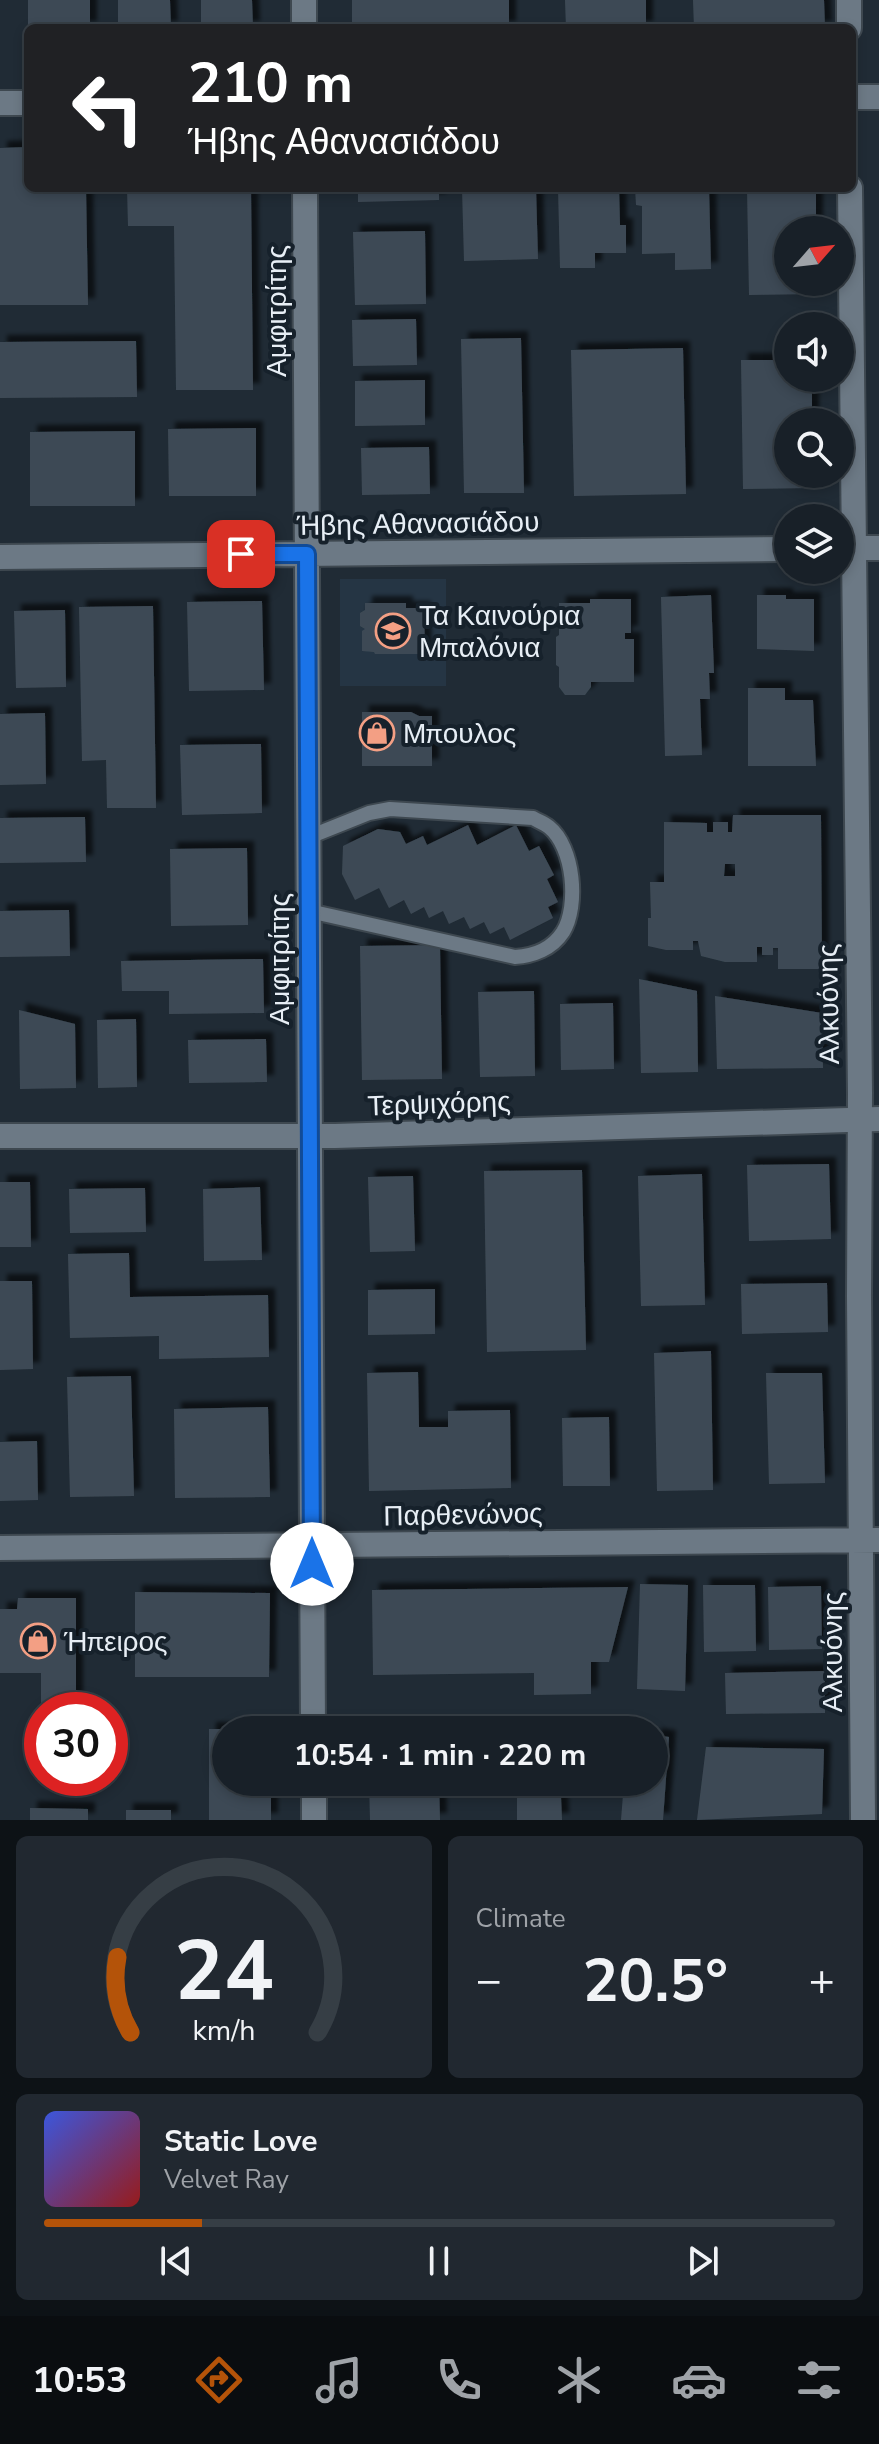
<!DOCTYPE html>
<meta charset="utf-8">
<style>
:root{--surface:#182028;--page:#212830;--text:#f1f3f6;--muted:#9fa3a8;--line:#363e45;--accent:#b45309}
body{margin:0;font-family:"Nunito Sans",sans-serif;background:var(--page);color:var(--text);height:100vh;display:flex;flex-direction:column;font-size:30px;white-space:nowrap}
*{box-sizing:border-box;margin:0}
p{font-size:26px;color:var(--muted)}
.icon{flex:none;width:44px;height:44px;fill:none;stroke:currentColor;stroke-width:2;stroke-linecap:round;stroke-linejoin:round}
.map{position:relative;height:1820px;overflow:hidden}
.panel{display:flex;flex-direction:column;gap:16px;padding:16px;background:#0d1216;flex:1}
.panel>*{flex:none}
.guide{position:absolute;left:24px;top:24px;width:832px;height:168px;border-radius:12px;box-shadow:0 4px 12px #0003,0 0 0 2px var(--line);background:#202124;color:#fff;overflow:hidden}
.needle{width:52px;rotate:62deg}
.fabs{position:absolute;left:774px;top:216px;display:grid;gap:16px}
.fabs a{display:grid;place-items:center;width:80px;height:80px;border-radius:50%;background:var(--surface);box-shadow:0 4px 12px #0003,0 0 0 2px var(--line);font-size:40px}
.speed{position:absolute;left:24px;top:1692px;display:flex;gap:16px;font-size:40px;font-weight:700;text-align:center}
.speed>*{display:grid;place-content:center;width:104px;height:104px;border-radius:50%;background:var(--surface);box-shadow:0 4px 12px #0003,0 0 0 2px var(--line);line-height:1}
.speed .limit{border:12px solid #d22;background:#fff;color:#111}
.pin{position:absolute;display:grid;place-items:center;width:68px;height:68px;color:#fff;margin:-34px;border-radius:16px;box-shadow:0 4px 12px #0006}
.me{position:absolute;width:88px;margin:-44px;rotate:0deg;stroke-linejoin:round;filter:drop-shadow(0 0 6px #0008)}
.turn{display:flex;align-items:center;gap:28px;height:168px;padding:0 32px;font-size:36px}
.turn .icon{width:104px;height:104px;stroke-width:2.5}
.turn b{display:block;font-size:56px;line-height:68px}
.big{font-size:60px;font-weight:700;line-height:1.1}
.panel .widget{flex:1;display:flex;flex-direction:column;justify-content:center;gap:12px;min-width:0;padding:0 28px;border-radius:12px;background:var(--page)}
.panel .dial{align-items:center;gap:0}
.dial svg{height:208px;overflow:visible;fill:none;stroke:var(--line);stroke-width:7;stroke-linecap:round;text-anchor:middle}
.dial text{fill:var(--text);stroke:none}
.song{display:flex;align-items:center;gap:24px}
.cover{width:96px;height:96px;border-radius:12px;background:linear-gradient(135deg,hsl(230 70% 55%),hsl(0 70% 35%))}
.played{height:8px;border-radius:4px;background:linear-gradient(90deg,var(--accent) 20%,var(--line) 20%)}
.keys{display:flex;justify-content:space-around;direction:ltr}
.heat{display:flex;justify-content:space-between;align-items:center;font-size:44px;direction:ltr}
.panel .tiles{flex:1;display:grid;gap:16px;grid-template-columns:1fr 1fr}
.widget:last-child{grid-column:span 2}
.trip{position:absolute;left:212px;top:1716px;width:456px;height:80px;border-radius:40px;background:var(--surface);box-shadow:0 4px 12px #0003,0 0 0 2px var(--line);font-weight:700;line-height:80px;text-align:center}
.dock{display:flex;height:128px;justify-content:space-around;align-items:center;background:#0a0d10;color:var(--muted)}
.dock .icon{width:56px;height:56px}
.dock .current{color:var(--accent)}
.dock b{font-size:36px;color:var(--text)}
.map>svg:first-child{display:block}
.built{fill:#253544}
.building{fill:#3e4a55;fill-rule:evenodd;filter:url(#shadow)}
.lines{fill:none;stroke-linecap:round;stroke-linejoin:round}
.lane-casing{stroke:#3e4850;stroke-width:18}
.street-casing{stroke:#3e4850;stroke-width:28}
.lane{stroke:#6c7985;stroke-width:14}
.street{stroke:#6c7985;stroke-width:24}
.route-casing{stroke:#114b97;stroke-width:20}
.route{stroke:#1a73e8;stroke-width:14}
.labels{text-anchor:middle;stroke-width:8;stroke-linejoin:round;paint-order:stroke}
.street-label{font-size:28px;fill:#e7eef5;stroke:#16212b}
.poi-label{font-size:28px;fill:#e7eef5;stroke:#16212b;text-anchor:start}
</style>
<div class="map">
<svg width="879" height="1820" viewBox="0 0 879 1820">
<defs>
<filter id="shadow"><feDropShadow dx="7" dy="-7" stdDeviation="2" flood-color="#0009"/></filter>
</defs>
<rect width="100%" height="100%" fill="#202b35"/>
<path class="built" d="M 340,579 L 446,579 L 446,686 L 340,686 Z"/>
<path class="building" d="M 28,0 L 90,0 L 90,28 L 28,28 Z
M 118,0 L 170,0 L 171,28 L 118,28 Z
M 201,0 L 252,0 L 253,28 L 201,28 Z
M 352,0 L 509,0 L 509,28 L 352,28 Z
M 565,0 L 646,0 L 646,28 L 566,28 Z
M 693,0 L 824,0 L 825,28 L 694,28 Z
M 28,147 L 28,188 L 86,188 L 88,305 L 0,305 L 0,148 Z
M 127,188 L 251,188 L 253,390 L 176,390 L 174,226 L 128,226 Z
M 358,188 L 439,188 L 439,200 L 358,202 Z
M 462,188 L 536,188 L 538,259 L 464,261 Z
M 558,188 L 619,188 L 620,225 L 626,225 L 626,253 L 595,253 L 595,268 L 560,268 Z
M 635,188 L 709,188 L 711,269 L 675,270 L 675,253 L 642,254 L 642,206 L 636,205 Z
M 747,188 L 816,188 L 816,230 L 788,230 L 788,282 L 817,282 L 818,294 L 749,295 Z
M 425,231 L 426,304 L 355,305 L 353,232 Z
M 416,319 L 417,365 L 353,366 L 352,320 Z
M 521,338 L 524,493 L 464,493 L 461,339 Z
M 136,341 L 137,397 L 0,398 L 0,342 Z
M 683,348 L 686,494 L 574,496 L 571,350 Z
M 741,360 L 788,360 L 788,378 L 812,378 L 812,422 L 788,422 L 788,474 L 813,474 L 814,488 L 743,489 Z
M 425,380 L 425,425 L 355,426 L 355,381 Z
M 256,428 L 256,496 L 169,496 L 168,429 Z
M 135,431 L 135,506 L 30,506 L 30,432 Z
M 429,447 L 430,494 L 362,495 L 361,448 Z
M 711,595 L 714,673 L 709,673 L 710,699 L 700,699 L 702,755 L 665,756 L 661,597 Z
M 757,595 L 786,595 L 786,599 L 814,599 L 814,651 L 757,649 Z
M 590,599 L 631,599 L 631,633 L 625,633 L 625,639 L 634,639 L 634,682 L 591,682 L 591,687 L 585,695 L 565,695 L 559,687 L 559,667 L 556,665 L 556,637 L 559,635 L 559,603 L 590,603 Z
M 262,601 L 264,690 L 189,691 L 187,602 Z
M 365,603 L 406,603 L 406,608 L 424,608 L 425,654 L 375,654 L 374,652 L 362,651 L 362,631 L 365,629 L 360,626 L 360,613 L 365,610 Z
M 153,606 L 156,808 L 107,808 L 106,760 L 82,761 L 79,607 Z
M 65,610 L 66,687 L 16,688 L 14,611 Z
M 748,688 L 785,688 L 785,700 L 813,700 L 816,766 L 748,766 Z
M 362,712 L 411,712 L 419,716 L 432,716 L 432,766 L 362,766 Z
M 45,713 L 46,784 L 0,785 L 0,714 Z
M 261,744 L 262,813 L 182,815 L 180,745 Z
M 733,815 L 821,815 L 822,969 L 778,969 L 778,948 L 773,948 L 773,955 L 762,955 L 762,947 L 757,947 L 757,962 L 725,962 L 701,956 L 698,941 L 693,941 L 693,950 L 666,950 L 648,946 L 648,918 L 651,918 L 650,882 L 664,882 L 664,822 L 707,823 L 707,832 L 713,832 L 713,822 L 728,822 L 728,832 L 732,832 ZM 725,864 L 735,864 L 735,876 L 724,876 Z
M 85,817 L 86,862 L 0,863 L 0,818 Z
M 468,825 L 477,845 L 516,825 L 529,851 L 539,846 L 554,875 L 547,879 L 558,902 L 548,907 L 553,918 L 510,940 L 504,927 L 490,934 L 484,922 L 470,929 L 464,917 L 449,924 L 443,911 L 429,918 L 424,907 L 411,914 L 404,900 L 389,908 L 379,888 L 355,900 L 342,874 L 343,846 L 378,829 L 400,832 L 406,844 L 423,836 L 427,845 Z
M 247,848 L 248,925 L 171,926 L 170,849 Z
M 69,910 L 70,956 L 0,957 L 0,911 Z
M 440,945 L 442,1079 L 362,1080 L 360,946 Z
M 263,959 L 264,1013 L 169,1014 L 169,991 L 122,991 L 121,961 Z
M 639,979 L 697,991 L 698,1072 L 641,1073 Z
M 534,991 L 535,1076 L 480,1077 L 478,992 Z
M 715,996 L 822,1013 L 823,1068 L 717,1069 Z
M 613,1003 L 614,1069 L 561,1070 L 560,1004 Z
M 19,1010 L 75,1024 L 76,1088 L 20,1089 Z
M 136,1019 L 137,1087 L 98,1088 L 97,1020 Z
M 266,1039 L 267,1082 L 189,1083 L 188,1040 Z
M 829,1164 L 831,1239 L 749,1241 L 747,1165 Z
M 582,1170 L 586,1350 L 487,1352 L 484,1171 Z
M 702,1174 L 705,1305 L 641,1306 L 638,1176 Z
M 413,1176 L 415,1251 L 370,1252 L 368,1177 Z
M 0,1182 L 30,1182 L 31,1247 L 0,1247 Z
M 260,1187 L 262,1260 L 204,1261 L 203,1189 Z
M 145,1188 L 146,1232 L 70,1233 L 69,1189 Z
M 129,1253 L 130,1297 L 268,1295 L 269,1357 L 159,1359 L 159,1336 L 70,1338 L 68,1254 Z
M 0,1281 L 32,1281 L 33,1369 L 0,1370 Z
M 827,1283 L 828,1332 L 742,1334 L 741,1284 Z
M 435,1289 L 435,1334 L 368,1335 L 368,1290 Z
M 711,1351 L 713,1490 L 657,1491 L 654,1353 Z
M 418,1372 L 419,1427 L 448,1427 L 448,1411 L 510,1410 L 511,1488 L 369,1491 L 367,1373 Z
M 766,1373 L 822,1373 L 825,1483 L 769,1484 Z
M 131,1376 L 134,1496 L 70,1497 L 67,1377 Z
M 268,1407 L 270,1497 L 175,1498 L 174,1409 Z
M 609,1417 L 610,1486 L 563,1486 L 562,1418 Z
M 37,1441 L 38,1500 L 0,1501 L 0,1442 Z
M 640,1584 L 688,1585 L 685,1691 L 637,1689 Z
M 703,1585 L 755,1585 L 756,1651 L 704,1652 Z
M 821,1586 L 822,1649 L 769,1650 L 768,1587 Z
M 628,1587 L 609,1662 L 591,1662 L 591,1694 L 534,1695 L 534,1673 L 373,1675 L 372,1590 Z
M 135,1592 L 270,1593 L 269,1677 L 135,1677 Z
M 18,1598 L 76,1598 L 76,1704 L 41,1704 L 41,1673 L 0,1673 L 0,1609 L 17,1609 Z
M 825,1671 L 825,1713 L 726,1714 L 725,1673 Z
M 209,1729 L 226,1729 L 226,1782 L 271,1782 L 271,1820 L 209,1820 Z
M 654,1735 L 669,1737 L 663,1820 L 621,1820 L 624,1782 L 654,1782 Z
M 706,1747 L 824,1749 L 822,1814 L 697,1820 Z
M 369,1782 L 439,1782 L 440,1820 L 370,1820 Z
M 517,1797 L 561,1797 L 562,1820 L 517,1820 Z
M 30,1808 L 88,1809 L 88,1820 L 30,1820 Z
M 126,1810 L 171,1810 L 171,1820 L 126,1820 Z"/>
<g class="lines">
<g class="lane-casing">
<path id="lane" d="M 309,837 L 369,813 L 390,809 L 533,818 C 538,821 544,823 549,827 C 574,847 579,906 563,932 C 552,949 533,956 515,957 L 309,911"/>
</g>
<g class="street-casing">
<path id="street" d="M 304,0 L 304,28
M 849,0 L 849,28
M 852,97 L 879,97
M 0,103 L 28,103
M 305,188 L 313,1730
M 850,188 L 860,1093 L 859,1296 L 863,1820
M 840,548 L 879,548
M 0,557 L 788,549
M 0,1136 L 335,1136 L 879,1119
M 0,1548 L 879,1540
M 314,1782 L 314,1820"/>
</g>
<use href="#lane" class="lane"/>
<use href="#street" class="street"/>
</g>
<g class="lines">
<g class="route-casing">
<path id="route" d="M 241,554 L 307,554 L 312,1564"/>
</g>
<use href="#route" class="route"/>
</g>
<defs>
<g id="school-ring" transform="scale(1.8)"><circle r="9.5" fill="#16212b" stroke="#f39f84" stroke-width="1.5"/><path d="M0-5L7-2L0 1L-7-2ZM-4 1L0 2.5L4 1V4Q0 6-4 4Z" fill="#f39f84"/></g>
<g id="shop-ring" transform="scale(1.8)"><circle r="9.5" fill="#16212b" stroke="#f39f84" stroke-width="1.5"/><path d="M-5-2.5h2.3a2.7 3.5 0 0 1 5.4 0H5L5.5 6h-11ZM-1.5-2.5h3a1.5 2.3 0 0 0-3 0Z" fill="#f39f84"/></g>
</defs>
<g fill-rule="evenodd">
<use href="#school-ring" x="393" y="631"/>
<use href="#shop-ring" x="377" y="733"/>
<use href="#shop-ring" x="38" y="1641"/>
</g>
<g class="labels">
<g class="street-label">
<text transform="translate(276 311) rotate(-90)" y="10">Αμφιτρίτης</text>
<text transform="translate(418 523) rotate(-1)" y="10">Ήβης Αθανασιάδου</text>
<text transform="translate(279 959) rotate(-90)" y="10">Αμφιτρίτης</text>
<text transform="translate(828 1004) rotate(-91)" y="10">Αλκυόνης</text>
<text transform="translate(439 1103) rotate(-2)" y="10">Τερψιχόρης</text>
<text transform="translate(463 1514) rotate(-1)" y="10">Παρθενώνος</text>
<text transform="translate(832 1652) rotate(-90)" y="10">Αλκυόνης</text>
</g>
<g class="poi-label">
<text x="419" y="625">Τα Καινούρια<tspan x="419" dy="32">Μπαλόνια</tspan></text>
<text x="403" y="743">Μπουλος</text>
<text x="64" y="1651">Ήπειρος</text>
</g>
</g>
</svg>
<div class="fabs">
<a><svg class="needle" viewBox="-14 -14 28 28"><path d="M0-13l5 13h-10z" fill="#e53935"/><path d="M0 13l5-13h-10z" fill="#9fa3a8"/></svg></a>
<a><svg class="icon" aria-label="sound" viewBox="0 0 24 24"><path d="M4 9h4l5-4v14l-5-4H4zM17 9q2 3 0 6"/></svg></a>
<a><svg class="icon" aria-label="search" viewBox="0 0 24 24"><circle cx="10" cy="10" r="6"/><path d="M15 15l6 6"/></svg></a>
<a><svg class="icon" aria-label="layers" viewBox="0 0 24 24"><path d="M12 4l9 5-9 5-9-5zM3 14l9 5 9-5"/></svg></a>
</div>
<div class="speed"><div class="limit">30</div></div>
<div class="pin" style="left:241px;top:554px;background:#d93025"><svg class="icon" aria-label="arrive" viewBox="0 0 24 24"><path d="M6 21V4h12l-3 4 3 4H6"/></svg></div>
<svg class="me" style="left:312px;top:1564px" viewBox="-20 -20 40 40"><circle r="19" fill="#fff"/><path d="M0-13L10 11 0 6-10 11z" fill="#1a73e8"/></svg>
<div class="trip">10:54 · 1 min · 220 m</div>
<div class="guide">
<div class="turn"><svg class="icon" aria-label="left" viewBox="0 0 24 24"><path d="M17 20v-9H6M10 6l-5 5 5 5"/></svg><div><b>210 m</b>Ήβης Αθανασιάδου</div></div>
</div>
</div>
<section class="panel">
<div class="tiles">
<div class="widget dial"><svg viewBox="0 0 100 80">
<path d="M14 69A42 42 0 1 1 86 69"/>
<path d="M14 69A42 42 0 0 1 9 40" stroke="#b45309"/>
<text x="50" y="56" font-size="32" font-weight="700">24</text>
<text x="50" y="72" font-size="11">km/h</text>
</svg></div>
<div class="widget"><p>Climate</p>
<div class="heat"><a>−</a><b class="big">20.5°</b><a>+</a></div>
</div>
<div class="widget">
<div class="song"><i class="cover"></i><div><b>Static Love</b><p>Velvet Ray</p></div></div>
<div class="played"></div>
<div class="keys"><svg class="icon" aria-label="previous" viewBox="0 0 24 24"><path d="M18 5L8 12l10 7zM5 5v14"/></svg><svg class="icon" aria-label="pause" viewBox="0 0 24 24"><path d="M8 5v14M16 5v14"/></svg><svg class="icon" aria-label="next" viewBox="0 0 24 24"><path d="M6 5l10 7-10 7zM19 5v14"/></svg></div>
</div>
</div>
</section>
<nav class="dock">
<b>10:53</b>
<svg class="icon current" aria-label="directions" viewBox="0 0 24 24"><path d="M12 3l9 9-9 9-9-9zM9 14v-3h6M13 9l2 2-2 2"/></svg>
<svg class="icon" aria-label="music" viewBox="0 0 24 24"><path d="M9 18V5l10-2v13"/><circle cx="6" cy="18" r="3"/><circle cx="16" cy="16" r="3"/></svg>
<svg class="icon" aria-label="phone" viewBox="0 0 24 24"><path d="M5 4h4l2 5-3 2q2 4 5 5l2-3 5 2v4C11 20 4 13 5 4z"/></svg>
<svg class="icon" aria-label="climate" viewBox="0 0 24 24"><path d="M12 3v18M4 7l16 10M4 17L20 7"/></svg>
<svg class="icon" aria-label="car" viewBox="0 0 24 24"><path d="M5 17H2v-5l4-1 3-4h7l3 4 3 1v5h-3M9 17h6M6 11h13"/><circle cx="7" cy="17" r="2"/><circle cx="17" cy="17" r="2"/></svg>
<svg class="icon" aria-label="filters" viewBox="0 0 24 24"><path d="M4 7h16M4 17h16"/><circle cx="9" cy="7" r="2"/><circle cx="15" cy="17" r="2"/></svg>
</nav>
